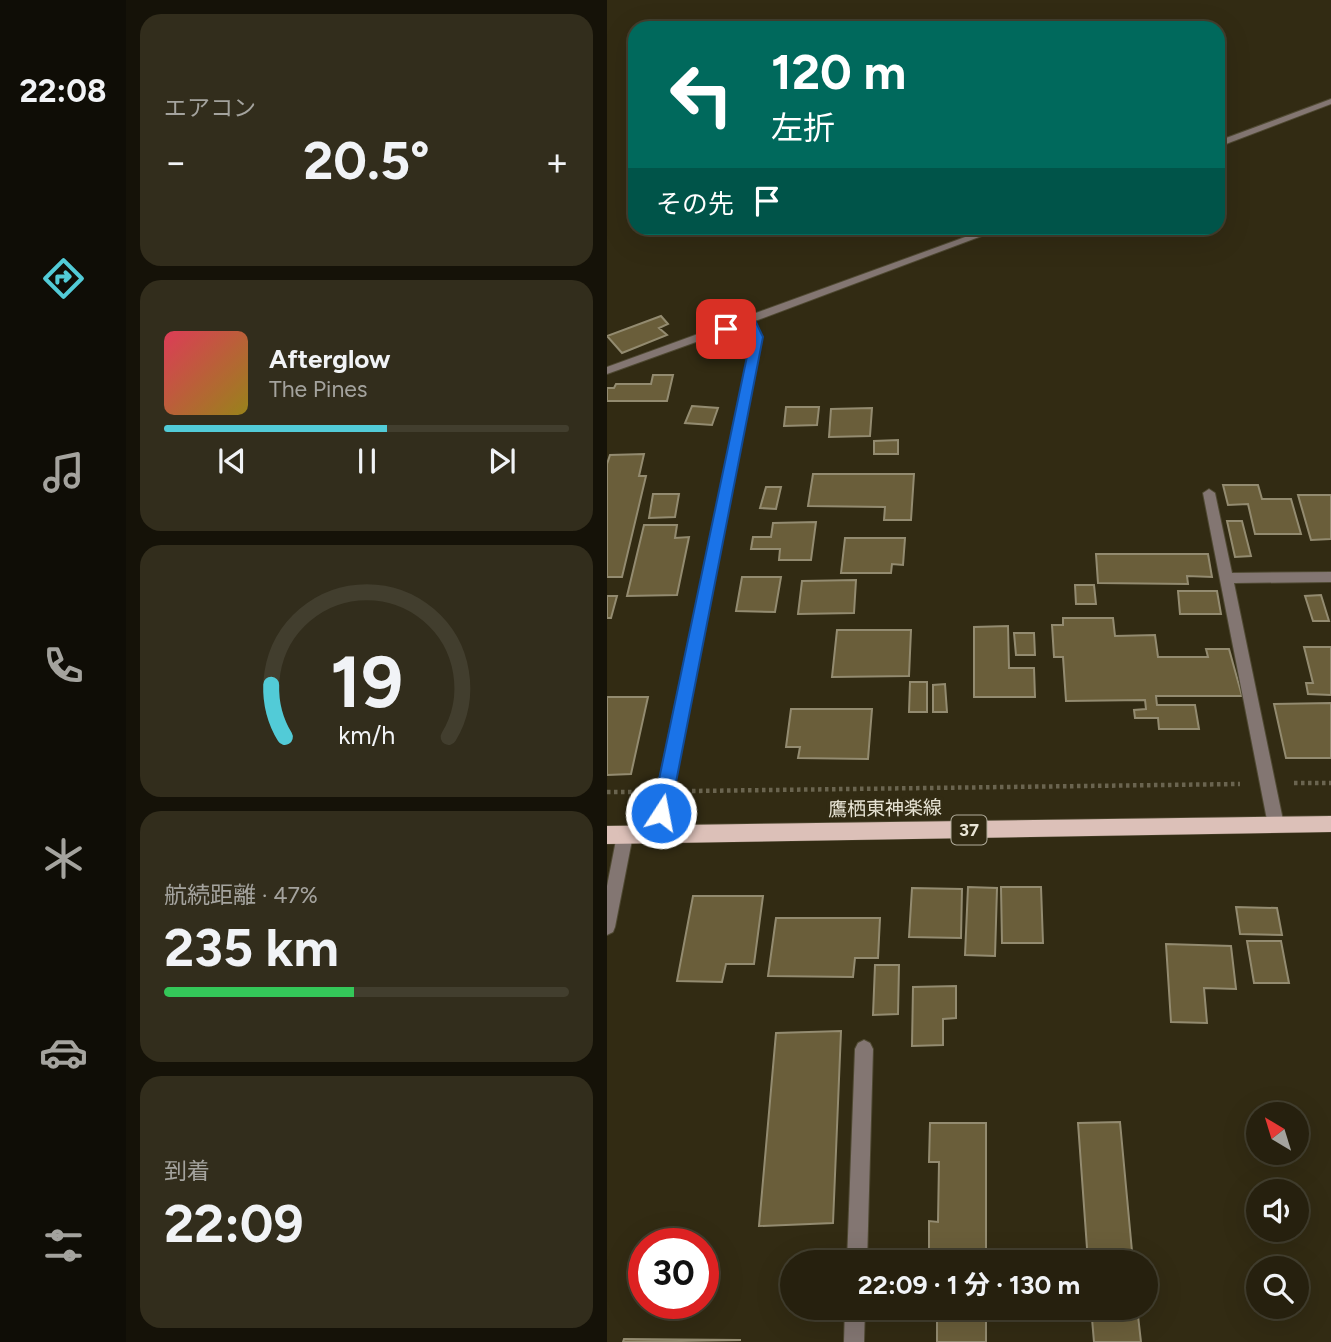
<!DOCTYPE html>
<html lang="ja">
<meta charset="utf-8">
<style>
:root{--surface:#26200e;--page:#322d1c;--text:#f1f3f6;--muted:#a4a39e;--line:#423e2e;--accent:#52cbd7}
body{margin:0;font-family:Figtree,"Noto Sans JP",sans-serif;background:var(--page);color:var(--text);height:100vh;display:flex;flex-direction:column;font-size:26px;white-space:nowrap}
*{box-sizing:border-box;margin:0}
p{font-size:23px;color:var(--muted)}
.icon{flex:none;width:38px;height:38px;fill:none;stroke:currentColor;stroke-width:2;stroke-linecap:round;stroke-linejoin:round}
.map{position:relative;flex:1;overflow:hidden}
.details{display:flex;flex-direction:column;gap:14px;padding:14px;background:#151208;width:481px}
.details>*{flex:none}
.hud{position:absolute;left:21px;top:21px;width:597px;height:214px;border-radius:21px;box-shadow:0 7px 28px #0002,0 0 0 2px var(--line);background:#00695c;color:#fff;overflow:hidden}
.needle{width:46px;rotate:322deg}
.buttons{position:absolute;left:639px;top:1102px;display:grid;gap:14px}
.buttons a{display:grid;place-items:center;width:63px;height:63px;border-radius:50%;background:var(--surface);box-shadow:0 7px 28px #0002,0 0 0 2px var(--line);font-size:35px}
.speed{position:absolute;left:21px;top:1228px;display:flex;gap:14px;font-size:35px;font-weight:700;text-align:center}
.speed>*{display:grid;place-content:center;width:91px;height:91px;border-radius:50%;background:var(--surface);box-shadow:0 7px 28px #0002,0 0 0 2px var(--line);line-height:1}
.speed .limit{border:10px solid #d22;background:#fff;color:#111}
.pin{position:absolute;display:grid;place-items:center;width:60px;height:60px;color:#fff;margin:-30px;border-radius:14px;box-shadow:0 4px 10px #0006}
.me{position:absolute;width:77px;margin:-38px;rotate:11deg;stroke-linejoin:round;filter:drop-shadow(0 0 5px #0008)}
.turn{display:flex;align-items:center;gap:24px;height:147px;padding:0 28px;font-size:32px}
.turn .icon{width:91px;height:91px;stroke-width:2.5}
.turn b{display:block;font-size:49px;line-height:60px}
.then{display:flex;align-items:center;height:66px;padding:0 28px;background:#0003;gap:14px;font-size:26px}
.big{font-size:52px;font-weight:700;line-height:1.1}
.details .card{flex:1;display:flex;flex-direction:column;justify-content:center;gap:10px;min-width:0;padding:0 24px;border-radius:21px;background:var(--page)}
.details .dial{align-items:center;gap:0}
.dial svg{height:182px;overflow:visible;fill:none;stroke:var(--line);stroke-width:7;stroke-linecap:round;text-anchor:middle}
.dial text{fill:var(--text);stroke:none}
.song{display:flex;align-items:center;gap:21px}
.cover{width:84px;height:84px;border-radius:10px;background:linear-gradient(135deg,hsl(350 70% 55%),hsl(50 70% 35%))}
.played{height:7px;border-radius:4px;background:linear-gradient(90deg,var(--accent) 55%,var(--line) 55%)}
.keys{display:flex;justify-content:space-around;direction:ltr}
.heat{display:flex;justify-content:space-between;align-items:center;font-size:38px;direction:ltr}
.charge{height:10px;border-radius:5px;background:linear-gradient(90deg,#34c759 47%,var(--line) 0)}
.trip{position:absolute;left:173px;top:1250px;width:378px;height:70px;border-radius:35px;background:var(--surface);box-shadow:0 7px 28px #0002,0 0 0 2px var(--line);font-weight:700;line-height:70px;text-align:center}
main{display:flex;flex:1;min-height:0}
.dock{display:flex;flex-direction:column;width:126px;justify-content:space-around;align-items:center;background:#0f0d06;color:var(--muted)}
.dock .icon{width:49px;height:49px}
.dock .active{color:var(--accent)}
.dock b{font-size:32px;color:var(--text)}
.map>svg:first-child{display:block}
.building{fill:#6a5e3a;stroke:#938b70;stroke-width:2}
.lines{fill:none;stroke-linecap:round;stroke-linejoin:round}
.service-casing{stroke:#4f4932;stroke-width:2}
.minor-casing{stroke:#4f4932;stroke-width:2}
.primary-casing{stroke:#4f4932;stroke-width:1}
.path{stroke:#6a644f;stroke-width:4.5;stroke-dasharray:3.5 3.5;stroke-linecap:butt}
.service{fill:#837672;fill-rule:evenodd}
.minor{fill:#837672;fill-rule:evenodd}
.primary{fill:#dcc0b8;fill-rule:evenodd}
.route{fill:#1a73e8;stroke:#114b97;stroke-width:2}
.labels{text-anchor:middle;stroke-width:7;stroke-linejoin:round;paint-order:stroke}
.shield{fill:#322b13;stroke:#b2ad9c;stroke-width:2}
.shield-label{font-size:18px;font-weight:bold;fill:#e9e5d6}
.street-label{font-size:19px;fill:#e9e5d6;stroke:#322b13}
</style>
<main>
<nav class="dock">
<b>22:08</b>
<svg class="icon active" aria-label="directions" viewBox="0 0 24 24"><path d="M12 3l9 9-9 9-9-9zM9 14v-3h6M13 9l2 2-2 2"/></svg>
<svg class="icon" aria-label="music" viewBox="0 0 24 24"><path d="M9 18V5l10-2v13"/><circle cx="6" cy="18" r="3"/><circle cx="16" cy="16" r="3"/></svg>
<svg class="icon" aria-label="phone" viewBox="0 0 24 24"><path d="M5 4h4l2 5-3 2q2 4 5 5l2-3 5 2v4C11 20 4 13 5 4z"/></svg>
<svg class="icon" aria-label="climate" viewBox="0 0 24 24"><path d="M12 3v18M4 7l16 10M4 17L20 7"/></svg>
<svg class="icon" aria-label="car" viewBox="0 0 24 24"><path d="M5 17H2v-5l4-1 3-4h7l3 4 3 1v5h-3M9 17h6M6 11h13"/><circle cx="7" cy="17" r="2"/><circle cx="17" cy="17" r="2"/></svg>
<svg class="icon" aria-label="filters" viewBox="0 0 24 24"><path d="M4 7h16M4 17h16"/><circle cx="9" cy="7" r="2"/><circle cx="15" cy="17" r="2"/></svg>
</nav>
<section class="details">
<div class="card"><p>エアコン</p>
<div class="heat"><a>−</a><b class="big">20.5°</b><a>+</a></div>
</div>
<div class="card">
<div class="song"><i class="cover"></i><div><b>Afterglow</b><p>The Pines</p></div></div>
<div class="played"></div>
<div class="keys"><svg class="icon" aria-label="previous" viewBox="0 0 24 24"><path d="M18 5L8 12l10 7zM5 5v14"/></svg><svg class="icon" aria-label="pause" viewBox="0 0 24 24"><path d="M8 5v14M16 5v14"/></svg><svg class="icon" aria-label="next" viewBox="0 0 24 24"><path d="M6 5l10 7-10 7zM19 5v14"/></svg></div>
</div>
<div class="card dial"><svg viewBox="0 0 100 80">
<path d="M14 69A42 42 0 1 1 86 69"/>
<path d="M14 69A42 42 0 0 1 8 46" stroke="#52cbd7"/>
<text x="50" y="56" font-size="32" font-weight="700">19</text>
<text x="50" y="72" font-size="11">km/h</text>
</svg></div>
<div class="card"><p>航続距離 · 47%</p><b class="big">235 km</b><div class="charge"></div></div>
<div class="card"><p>到着</p><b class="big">22:09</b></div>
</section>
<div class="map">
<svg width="724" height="1342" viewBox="0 0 724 1342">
<rect width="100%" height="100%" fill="#322b13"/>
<path class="building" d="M 54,316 L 61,324 L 52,328 L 60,335 L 15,353 L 0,336 Z
M 46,375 L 66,375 L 60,401 L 0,401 L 0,388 L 7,388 L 9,384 L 44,384 Z
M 85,406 L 111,408 L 105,425 L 78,423 Z
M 179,407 L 212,407 L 210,425 L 177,426 Z
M 265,408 L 263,436 L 222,437 L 224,409 Z
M 291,440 L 291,454 L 267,454 L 267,441 Z
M 37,454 L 32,476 L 39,476 L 15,577 L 0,577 L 0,464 L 3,455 Z
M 206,474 L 307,474 L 304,520 L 277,520 L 278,507 L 201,506 Z
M 616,485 L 651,485 L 655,499 L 684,499 L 694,534 L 648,534 L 641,504 L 621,505 Z
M 159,487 L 174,487 L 169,509 L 153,508 Z
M 46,494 L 72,494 L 68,517 L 42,518 Z
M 691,495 L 724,495 L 724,539 L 704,540 Z
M 620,521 L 635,521 L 644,556 L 628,557 Z
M 209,522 L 204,560 L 172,560 L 173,549 L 144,549 L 146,537 L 164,537 L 166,523 Z
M 37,525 L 70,525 L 68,538 L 82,537 L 70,595 L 20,596 Z
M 238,538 L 298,538 L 296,565 L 285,564 L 284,573 L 234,573 Z
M 489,554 L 601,554 L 605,577 L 580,576 L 581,584 L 491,583 Z
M 135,577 L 174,577 L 168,612 L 129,611 Z
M 249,580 L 247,613 L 191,614 L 195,581 Z
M 468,585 L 487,585 L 489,604 L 469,604 Z
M 571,591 L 610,591 L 614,614 L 573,614 Z
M 714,595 L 722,621 L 706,621 L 698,596 Z
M 0,596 L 10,596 L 4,618 L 0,618 Z
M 456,618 L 506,618 L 508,636 L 548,635 L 551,657 L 601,657 L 599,649 L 622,649 L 635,696 L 549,696 L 550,705 L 588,705 L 592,729 L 552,729 L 551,718 L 528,718 L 527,710 L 539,709 L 538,700 L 459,701 L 456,657 L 447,657 L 445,625 L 456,625 Z
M 401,626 L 402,668 L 427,668 L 428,697 L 367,697 L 367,627 Z
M 230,630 L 304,630 L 302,676 L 225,677 Z
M 407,633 L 427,633 L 428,655 L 409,655 Z
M 697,647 L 724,647 L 724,695 L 701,694 L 699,683 L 706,683 Z
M 303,682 L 320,682 L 320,712 L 302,712 Z
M 338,684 L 340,712 L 326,712 L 326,685 Z
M 0,697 L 41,697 L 24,774 L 0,775 Z
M 724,703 L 724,758 L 679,758 L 667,704 Z
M 184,709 L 265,709 L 261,759 L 191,758 L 193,747 L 179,747 Z
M 361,887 L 390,888 L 388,956 L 358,955 Z
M 394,887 L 434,887 L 436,943 L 395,943 Z
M 305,888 L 355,889 L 354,938 L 302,937 Z
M 86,896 L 156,896 L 147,964 L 119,964 L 115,982 L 70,981 Z
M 629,907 L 670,908 L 675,935 L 633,934 Z
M 169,918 L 273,918 L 271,958 L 248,958 L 246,977 L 161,976 Z
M 640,941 L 674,941 L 682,983 L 647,983 Z
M 559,944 L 624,946 L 629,989 L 597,988 L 600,1023 L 564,1022 Z
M 268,965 L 292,965 L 291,1014 L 266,1015 Z
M 349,986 L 349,1018 L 336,1019 L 336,1045 L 305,1046 L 306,987 Z
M 234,1031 L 226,1223 L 152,1226 L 169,1033 Z
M 513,1122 L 526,1262 L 481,1262 L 471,1123 Z
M 323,1123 L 379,1123 L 379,1262 L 322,1262 L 322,1221 L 331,1222 L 332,1162 L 322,1162 Z
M 330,1307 L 379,1307 L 379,1342 L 330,1342 Z
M 484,1307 L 530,1307 L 534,1342 L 487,1342 Z
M 17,1339 L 134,1340 L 16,1342 Z"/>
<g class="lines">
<g class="service-casing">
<path id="service" d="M 18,828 L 24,830 L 26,835 L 8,927 L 6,932 L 0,935 L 0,886 L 10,835 L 12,830 Z
M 257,1040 L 263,1043 L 266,1049 L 260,1262 L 240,1262 L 248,1049 L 251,1043 Z
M 238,1307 L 258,1307 L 257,1342 L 237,1342 Z"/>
</g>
<g class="minor-casing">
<path id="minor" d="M 724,99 L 724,104 L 611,147 L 611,141 Z
M 383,228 L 396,228 L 148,321 L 155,337 L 57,834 L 55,839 L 49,841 L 43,839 L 41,834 L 145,337 L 139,324 L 0,374 L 0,367 Z
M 602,489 L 608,493 L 625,573 L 724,572 L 724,582 L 627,583 L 677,825 L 674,830 L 669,832 L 664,830 L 661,825 L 596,493 Z"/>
</g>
<g class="primary-casing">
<path id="primary" d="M 724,816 L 724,832 L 0,844 L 0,826 Z"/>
</g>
<path class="path" d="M 687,783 L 724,783
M 85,791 L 633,784
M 0,792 L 31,792"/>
<use href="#service" class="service"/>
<use href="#minor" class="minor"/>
<use href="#primary" class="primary"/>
</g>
<path class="route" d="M 138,318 L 147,318 L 156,337 L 63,813 L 54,820 L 45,813 L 144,337 L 139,326 L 119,333 L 113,329 Z"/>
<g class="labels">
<rect class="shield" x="344.5" y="815.5" width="35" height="29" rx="5"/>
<g class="shield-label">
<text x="362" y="836">37</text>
</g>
<g class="street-label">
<text transform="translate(278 808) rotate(-1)" y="7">鷹栖東神楽線</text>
</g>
</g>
</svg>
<div class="buttons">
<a><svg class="needle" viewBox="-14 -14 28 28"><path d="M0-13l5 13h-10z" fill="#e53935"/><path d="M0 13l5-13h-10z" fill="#a4a39e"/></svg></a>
<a><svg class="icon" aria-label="sound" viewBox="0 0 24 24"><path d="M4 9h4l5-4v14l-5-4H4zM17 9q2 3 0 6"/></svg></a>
<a><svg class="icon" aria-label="search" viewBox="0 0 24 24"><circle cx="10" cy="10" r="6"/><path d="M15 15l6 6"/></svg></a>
</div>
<div class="speed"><div class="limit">30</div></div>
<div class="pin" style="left:119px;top:329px;background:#d93025"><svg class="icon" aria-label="arrive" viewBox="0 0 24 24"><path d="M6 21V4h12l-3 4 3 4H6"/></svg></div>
<svg class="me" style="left:54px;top:813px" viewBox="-20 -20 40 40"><circle r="17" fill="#1a73e8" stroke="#fff" stroke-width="3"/><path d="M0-11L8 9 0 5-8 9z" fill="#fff"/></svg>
<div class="trip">22:09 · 1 分 · 130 m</div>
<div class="hud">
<div class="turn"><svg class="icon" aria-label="left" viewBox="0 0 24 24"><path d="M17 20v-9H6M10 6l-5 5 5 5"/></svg><div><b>120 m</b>左折</div></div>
<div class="then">その先<svg class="icon" aria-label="arrive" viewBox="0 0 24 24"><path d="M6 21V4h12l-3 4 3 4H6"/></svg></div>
</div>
</div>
</main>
